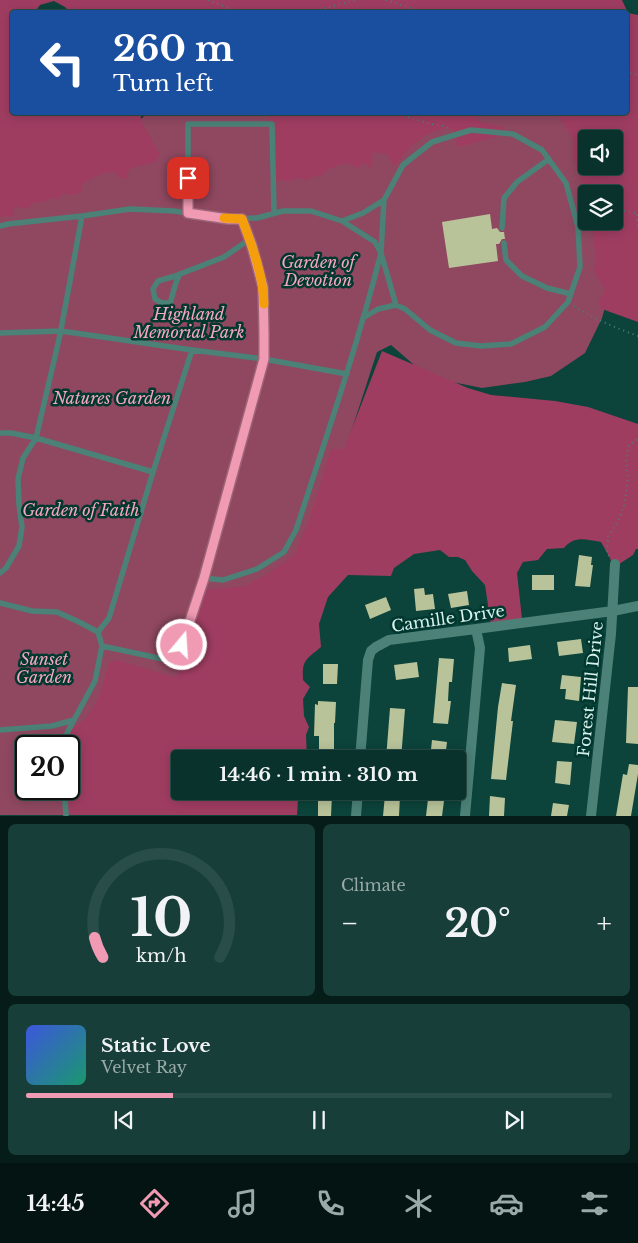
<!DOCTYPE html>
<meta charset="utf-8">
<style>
:root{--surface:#09322c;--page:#173e38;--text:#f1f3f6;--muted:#99aaa9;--line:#294d48;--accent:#f09ab4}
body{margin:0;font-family:"Libre Baskerville",serif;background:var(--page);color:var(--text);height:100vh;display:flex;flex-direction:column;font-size:19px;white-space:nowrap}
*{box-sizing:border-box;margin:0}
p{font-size:16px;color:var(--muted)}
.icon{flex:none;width:28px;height:28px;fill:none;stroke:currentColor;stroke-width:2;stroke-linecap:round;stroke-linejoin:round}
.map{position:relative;height:816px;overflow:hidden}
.side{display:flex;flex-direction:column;gap:8px;padding:8px;background:#051c18;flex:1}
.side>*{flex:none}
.hud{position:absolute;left:10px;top:10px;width:619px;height:105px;border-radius:5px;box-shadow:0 2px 12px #0003,0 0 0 1px var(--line);background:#1a4fa0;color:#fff;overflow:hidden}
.buttons{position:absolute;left:578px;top:130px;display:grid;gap:10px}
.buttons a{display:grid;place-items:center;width:45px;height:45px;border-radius:5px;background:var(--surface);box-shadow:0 2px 12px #0003,0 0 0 1px var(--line);font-size:25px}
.speed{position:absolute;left:15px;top:735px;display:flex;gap:10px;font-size:25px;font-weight:700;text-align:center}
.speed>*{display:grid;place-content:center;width:65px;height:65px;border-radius:50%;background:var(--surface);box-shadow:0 2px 12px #0003,0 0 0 1px var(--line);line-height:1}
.speed .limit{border:2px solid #111;border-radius:8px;background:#fff;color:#111}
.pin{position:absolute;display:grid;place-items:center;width:42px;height:42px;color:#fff;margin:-21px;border-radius:10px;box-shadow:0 2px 8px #0006}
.me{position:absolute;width:55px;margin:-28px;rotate:18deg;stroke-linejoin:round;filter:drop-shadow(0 0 4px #0008)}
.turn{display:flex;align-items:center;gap:18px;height:105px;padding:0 20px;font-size:22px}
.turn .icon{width:65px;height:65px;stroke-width:2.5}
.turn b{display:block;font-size:35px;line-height:42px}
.big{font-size:38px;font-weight:800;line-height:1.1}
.side .widget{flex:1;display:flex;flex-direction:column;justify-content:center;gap:8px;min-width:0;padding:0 18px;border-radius:8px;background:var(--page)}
.side .dial{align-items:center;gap:0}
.dial svg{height:130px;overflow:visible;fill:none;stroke:var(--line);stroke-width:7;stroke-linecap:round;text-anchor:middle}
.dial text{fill:var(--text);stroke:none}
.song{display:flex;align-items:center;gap:15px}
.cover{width:60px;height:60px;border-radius:8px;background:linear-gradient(135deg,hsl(230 70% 55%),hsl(160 70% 35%))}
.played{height:5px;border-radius:2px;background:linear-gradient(90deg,var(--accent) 25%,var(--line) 25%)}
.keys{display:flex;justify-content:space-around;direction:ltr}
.heat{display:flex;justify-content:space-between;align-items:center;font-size:28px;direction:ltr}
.side .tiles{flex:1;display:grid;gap:8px;grid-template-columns:1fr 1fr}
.widget:last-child{grid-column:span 2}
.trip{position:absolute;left:171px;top:750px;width:295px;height:50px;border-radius:5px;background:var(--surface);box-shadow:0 2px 12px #0003,0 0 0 1px var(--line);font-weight:800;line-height:50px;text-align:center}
.tab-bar{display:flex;height:80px;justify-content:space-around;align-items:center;background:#041412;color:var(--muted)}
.tab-bar .icon{width:35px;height:35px}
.tab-bar .active{color:var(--accent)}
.tab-bar b{font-size:22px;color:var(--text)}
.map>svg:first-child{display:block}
.green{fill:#8f4860;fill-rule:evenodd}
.forest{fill:#9f3d61;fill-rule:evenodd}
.building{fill:#b8c39a}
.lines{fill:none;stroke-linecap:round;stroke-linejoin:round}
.path{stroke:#507d75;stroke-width:2;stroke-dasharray:1 4;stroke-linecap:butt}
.service{stroke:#4b8177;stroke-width:5.5}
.minor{stroke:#4b8177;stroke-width:10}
.route-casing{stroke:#9c6475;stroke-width:12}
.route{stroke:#f09ab4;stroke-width:9}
.slow{stroke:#f59e0b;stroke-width:9}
.labels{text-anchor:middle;stroke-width:5;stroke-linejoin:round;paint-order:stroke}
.park-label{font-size:16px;font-style:italic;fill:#f6a6bd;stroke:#003830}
.street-label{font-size:16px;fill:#d7f1eb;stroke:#003830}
</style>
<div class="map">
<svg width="638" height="816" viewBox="0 0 638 816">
<rect width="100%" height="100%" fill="#0c433a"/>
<path class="green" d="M 147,113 L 566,113 L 586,139 L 586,221 L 614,221 L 618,250 L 610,289 L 602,318 L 585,353 L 551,376 L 525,382 L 482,388 L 428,377 L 391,345 L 377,352 L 315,543 L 91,815 L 0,815 L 0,188 L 108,153 ZM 26,746 L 69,746 L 69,789 L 26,789 Z"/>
<path class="forest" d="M 0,0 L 622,0 L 628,13 L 638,15 L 638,322 L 602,309 L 598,303 L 605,290 L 594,271 L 596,257 L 591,221 L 614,221 L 614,194 L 586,194 L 586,197 L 573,156 L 573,139 L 556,113 L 626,112 L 626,12 L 70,12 L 65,7 L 54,1 L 40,5 L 35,12 L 12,12 L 12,112 L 141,113 L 141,121 L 160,154 L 156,162 L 130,168 L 127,175 L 128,178 L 119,179 L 118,173 C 105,170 93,178 82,184 L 81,192 L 74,195 L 63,194 L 58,199 L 51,198 L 44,202 L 33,203 L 28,208 L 15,207 L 12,211 L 16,215 L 0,217 ZM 586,139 L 614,139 L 614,166 L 586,166 Z
M 270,113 L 475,113 L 480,122 L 504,127 L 501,136 L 458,147 L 452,129 C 446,128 442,130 436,131 C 414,139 409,150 394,167 L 387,154 L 373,152 L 371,168 L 363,163 L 359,168 L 345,163 L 327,170 L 321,176 L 311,177 L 307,180 L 296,178 L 292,181 L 279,180 L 270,184 Z
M 382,351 L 468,388 L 491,395 L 555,401 L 588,407 L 638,424 L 638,549 L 636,549 L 633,555 L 613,568 L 610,558 L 601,542 C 586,540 575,535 564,548 L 547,549 L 538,560 L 523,562 L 517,573 L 522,619 L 491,625 L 485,585 L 472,571 L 465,560 L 458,557 L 449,557 L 440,550 L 414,554 L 394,568 L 391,576 L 348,575 L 328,597 L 319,624 L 321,647 C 306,660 302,659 303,680 L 310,687 L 303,699 L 304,716 L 309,727 L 306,735 L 307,759 L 180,759 L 180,791 L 304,791 L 298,799 L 297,815 L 71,815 L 68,789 L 69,756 L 75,754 L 78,742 L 72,735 L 64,732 C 70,729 78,725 84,720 C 98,706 104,682 109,663 L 117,660 L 174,677 L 178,674 L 205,590 L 245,586 L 266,575 L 294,555 L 310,518 L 331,449 L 344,449 Z"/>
<path class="building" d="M 490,214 L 492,229 L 497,228 L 500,232 L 504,232 L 505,239 L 502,239 L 499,244 L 496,244 L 498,261 L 449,268 L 442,222 Z
M 579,555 L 592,557 L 591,565 L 593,565 L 590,587 L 575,586 Z
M 532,575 L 554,575 L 554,590 L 532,590 Z
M 424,588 L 425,595 L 433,594 L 435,609 L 416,611 L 414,589 Z
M 467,591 L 469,605 L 451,608 L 448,594 Z
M 386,597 L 391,610 L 370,619 L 365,605 Z
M 581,639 L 583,653 L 559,656 L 557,642 Z
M 530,645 L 532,659 L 509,662 L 508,648 Z
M 439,658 L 454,659 L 452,682 L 449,682 L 448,701 L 451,701 L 448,724 L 433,723 Z
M 417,662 L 419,677 L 396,680 L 394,665 Z
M 323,664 L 338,664 L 337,684 L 323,684 Z
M 562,675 L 581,677 L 579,701 L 565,699 L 566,689 L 560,689 Z
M 502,683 L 516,685 L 511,721 L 513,721 L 506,780 L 491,779 L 498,707 Z
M 628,687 L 638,687 L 638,744 L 626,743 Z
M 318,701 L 336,702 L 335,723 L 334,723 L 334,759 L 319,759 L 319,736 L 314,736 L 315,704 L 318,705 Z
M 390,708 L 405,709 L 401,759 L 386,759 Z
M 555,720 L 577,722 L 574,744 L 552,742 Z
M 432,740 L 447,742 L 445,759 L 430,759 Z
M 557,761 L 572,762 L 570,785 L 555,783 Z
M 629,764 L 638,765 L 638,774 L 631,816 L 616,816 L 623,774 L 627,775 Z
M 318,795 L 332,795 L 331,816 L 318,816 Z
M 385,795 L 400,796 L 399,816 L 383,816 Z
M 490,796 L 505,798 L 504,816 L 489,816 Z
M 428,799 L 444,801 L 442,816 L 426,816 Z
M 553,803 L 569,805 L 567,816 L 551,816 Z"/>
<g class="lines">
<path class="path" d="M 208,0 L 239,12
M 386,0 L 423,12
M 310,12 L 356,0
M 626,70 L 638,76
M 394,112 L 427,123 L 444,126 L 448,128
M 614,213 L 624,211 L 637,213 L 638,228
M 574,306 C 594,319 616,328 638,336
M 609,556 L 607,553 L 608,536 L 617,523 L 624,506 L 628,480 L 626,460 L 629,445 L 638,438"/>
<path class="service" d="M 384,200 L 381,253 L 396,305
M 188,213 L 188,124 L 272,124 L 274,213
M 342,221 L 363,213 L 384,200 L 403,165 L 432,142 L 471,130 L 513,134 L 542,150 L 566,183 L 578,227 L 580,267 L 568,302 L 545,327 L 511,344 L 481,346 L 456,343 L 430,330 L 405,309 L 396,305 L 378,309 L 363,318
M 0,226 L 8,224 L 82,216 L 130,209 L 174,211 L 228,219 L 257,218 L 283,211 L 311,211 L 342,221 L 375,242 L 381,253 C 357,347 326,438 296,530 L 284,552 L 257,569 L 223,580 L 204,578
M 502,228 L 504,198 L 517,182 L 549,159
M 504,243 L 506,260 L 522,276 L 547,288 L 571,294
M 180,274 C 174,284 174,292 170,303 L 162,303 L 155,299 L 153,289 L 158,281 L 175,276 L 224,257 L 250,239
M 0,333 L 61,331 L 192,350 L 264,359 L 347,374
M 0,433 L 11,433 L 36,438 L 153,472
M 0,573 L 6,568 L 19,546 L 22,527 L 19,505 L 18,479 L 23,458 L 36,438 L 60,335 L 82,216
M 0,603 L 32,611 L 57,612 L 79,622 L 98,632 L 102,646
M 98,632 L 109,618 L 153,472 L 192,350
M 0,730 L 52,726 L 74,720 L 95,681 L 102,646 L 177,662 L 204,578 L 264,359 L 263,287 L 252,245 L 241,219
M 64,746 L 67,733 L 74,720
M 64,789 L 66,816"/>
<path class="minor" d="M 360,759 L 368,660 L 371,651 L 376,647 L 389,640 L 476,629 L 613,611 L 638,606
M 356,816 L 358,791
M 465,816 L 480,648 L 476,629
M 591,816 L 611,634 L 615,564"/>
</g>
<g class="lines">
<g class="route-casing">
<path id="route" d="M 182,645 L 204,578 L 264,359 L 264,333 L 263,287 L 252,246 L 242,219 L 228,219 L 188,213 L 188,178"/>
</g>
<use href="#route" class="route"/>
<path class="slow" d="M 224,218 L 242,219 C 252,246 263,274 264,304"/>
</g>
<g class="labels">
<g class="park-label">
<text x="318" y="268">Garden of<tspan x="318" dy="18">Devotion</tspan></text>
<text x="189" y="320">Highland<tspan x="189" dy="18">Memorial Park</tspan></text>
<text x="112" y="404">Natures Garden</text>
<text x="81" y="516">Garden of Faith</text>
<text x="44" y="665">Sunset<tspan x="44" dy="18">Garden</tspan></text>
</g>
<g class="street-label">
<text transform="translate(448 618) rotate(-8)" y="6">Camille Drive</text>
<text transform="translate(590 689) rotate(-84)" y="6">Forest Hill Drive</text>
</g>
</g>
</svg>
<div class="buttons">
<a><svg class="icon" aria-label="sound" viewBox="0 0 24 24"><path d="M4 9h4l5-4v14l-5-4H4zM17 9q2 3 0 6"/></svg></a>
<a><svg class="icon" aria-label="layers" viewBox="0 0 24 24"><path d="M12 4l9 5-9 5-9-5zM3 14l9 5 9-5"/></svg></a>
</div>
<div class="speed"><div class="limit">20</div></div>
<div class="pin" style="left:188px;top:178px;background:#d93025"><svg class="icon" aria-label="arrive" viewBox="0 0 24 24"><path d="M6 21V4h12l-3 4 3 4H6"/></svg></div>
<svg class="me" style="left:182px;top:645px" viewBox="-20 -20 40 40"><circle r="17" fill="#f09ab4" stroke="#fff" stroke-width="3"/><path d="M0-11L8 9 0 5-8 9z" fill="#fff"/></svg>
<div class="trip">14:46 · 1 min · 310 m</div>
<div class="hud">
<div class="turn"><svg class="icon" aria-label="left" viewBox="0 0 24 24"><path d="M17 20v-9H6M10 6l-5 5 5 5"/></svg><div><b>260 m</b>Turn left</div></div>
</div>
</div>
<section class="side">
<div class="tiles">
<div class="widget dial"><svg viewBox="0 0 100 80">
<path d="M14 69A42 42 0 1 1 86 69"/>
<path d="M14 69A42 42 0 0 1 9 57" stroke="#f09ab4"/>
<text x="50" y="56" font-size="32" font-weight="700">10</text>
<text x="50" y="72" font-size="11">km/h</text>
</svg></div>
<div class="widget"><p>Climate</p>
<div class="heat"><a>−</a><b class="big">20°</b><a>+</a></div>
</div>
<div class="widget">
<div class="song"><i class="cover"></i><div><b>Static Love</b><p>Velvet Ray</p></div></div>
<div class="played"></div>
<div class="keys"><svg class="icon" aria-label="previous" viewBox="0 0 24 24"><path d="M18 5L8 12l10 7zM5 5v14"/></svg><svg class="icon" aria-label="pause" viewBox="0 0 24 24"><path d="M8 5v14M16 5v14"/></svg><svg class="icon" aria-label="next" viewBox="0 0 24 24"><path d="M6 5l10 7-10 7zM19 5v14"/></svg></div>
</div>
</div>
</section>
<nav class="tab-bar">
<b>14:45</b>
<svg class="icon active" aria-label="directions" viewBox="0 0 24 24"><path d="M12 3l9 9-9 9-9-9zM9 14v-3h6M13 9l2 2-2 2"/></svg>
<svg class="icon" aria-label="music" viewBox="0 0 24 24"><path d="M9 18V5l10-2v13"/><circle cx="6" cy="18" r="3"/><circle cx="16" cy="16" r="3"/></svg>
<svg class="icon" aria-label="phone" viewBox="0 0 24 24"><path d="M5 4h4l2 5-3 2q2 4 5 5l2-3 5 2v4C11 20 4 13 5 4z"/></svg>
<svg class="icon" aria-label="climate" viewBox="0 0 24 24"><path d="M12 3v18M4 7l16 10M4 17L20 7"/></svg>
<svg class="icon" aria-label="car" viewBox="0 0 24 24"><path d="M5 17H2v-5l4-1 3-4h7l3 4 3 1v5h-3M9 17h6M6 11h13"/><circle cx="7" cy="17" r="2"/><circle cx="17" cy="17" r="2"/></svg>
<svg class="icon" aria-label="filters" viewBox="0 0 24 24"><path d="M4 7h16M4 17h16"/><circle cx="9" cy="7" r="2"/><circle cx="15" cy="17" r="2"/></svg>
</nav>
